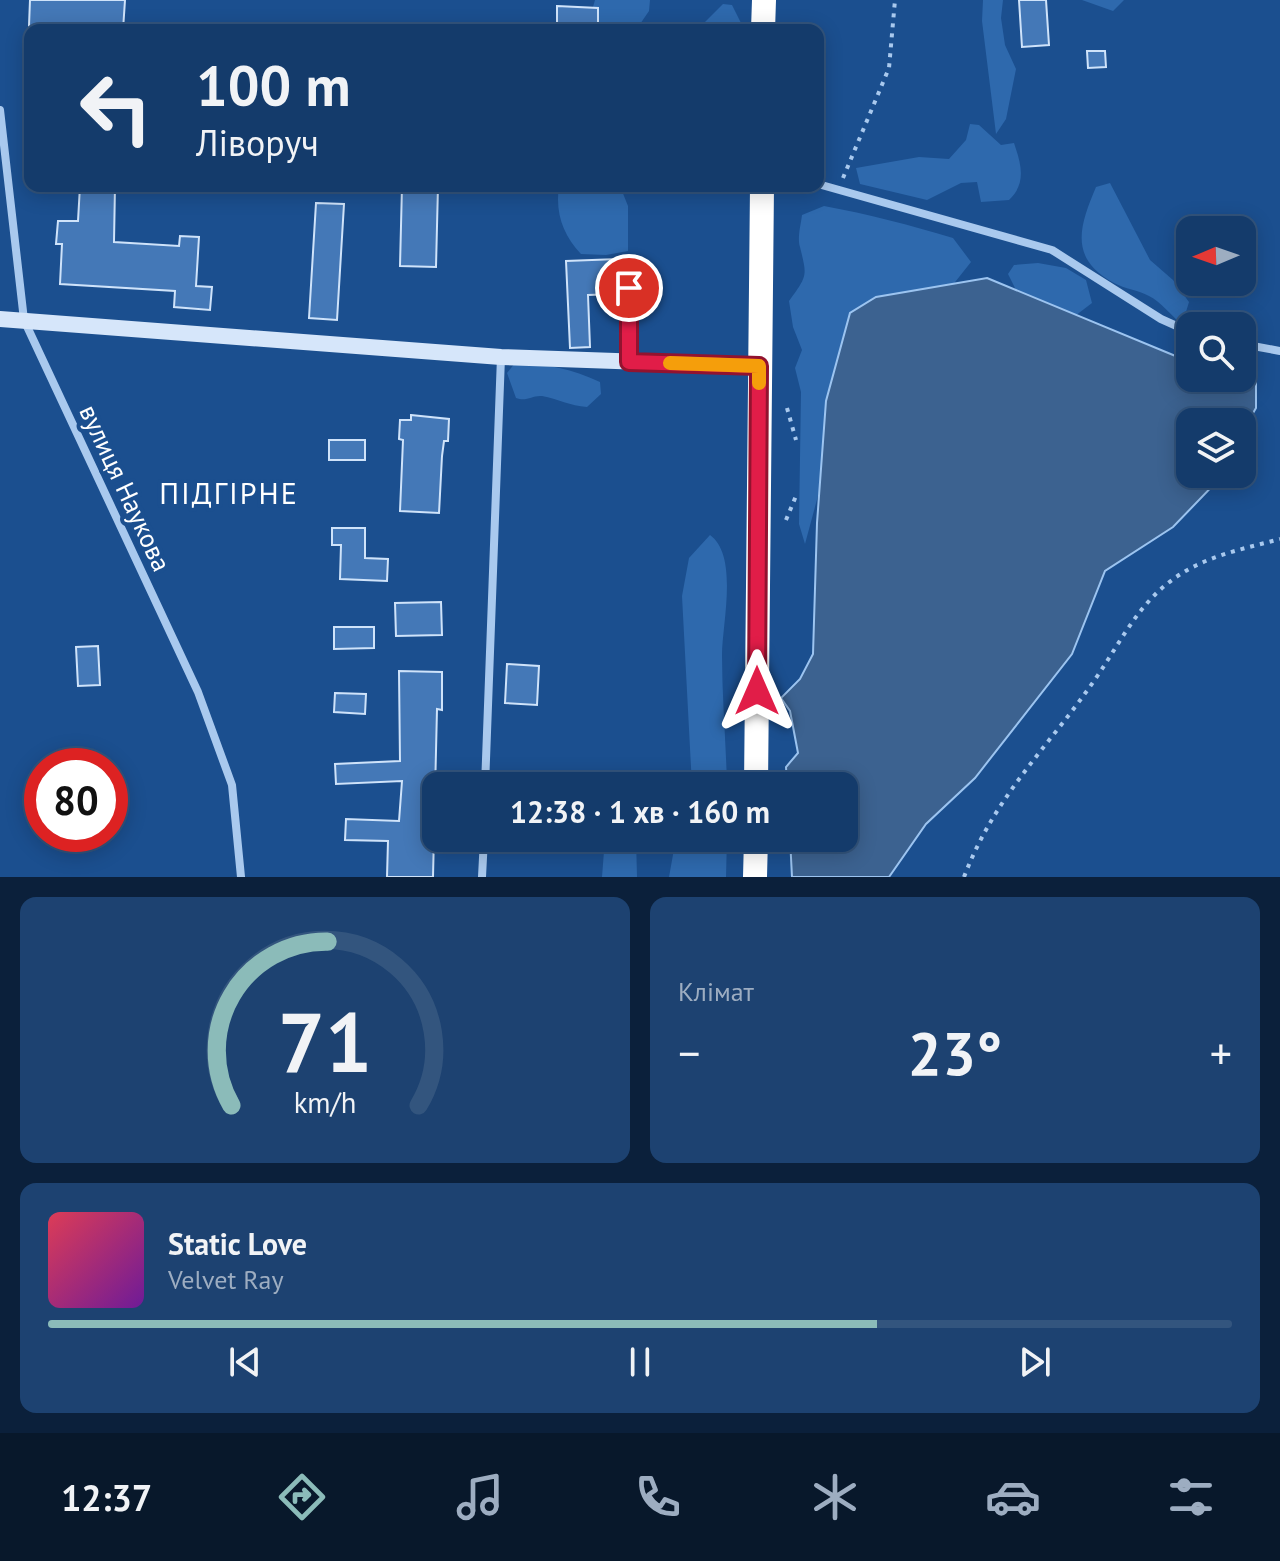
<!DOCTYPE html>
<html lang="uk">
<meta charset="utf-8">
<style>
:root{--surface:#143b6b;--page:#1d4271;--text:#f1f3f6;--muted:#9dadc1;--line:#33557e;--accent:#8bbbb9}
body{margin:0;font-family:"PT Sans",sans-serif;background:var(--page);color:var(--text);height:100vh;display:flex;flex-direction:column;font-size:30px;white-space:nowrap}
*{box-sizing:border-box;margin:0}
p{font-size:26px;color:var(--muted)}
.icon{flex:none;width:44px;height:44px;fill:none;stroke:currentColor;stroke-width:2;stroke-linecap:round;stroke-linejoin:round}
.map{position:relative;height:877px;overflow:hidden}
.details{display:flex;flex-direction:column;gap:20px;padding:20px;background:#0b203b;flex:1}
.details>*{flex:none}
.banner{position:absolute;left:24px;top:24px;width:800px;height:168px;border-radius:16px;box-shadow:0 4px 20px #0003,0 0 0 2px var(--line);background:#143b6b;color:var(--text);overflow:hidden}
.needle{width:52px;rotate:268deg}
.tools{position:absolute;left:1176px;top:216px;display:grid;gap:16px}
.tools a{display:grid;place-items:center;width:80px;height:80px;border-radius:16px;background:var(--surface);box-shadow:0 4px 20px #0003,0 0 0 2px var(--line);font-size:40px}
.speed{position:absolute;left:24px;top:748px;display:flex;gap:16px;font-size:40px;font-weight:700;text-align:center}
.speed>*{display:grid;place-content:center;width:104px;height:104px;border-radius:50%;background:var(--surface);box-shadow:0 4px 20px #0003,0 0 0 2px var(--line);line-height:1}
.speed .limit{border:12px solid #d22;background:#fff;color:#111}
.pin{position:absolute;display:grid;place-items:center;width:68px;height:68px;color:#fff;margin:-34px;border:4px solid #fff;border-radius:50%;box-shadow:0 2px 8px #0007}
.me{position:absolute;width:88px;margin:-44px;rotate:0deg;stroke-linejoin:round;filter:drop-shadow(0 0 6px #0008)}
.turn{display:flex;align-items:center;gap:28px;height:168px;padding:0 40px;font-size:36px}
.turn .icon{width:104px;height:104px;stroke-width:2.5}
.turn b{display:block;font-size:56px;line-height:68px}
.big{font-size:60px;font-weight:700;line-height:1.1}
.details .tile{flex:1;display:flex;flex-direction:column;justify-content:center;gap:12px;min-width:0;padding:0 28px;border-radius:16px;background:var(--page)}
.details .dial{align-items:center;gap:0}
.dial svg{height:208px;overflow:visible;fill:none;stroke:var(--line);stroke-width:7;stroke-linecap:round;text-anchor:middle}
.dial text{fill:var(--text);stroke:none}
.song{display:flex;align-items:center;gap:24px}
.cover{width:96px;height:96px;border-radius:12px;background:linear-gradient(135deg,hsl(350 70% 55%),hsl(280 70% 35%))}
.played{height:8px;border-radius:4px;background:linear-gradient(90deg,var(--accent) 70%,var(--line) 70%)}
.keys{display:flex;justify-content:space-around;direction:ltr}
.heat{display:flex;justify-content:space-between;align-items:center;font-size:44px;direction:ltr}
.details .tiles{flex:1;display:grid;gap:20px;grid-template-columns:1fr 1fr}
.tile:last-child{grid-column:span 2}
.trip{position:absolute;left:422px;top:772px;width:436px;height:80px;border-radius:16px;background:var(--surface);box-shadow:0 4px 20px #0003,0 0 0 2px var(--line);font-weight:700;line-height:80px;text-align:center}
.menu{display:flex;height:128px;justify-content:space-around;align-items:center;background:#08182b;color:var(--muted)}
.menu .icon{width:56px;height:56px}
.menu .on{color:var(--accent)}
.menu b{font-size:36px;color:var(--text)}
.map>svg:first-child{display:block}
.green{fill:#2e69ad}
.water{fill:#3c6290;stroke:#9cc4f0;stroke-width:2}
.building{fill:#4478b7;stroke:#cfe3fa;stroke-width:2}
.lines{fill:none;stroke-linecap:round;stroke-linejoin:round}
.path{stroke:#a9c9ee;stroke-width:4;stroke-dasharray:4 6;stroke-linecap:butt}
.lane{stroke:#a9c9ee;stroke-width:6}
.street{stroke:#a9c9ee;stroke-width:8}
.secondary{stroke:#d6e6fa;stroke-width:16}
.highway{stroke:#fff;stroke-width:24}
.route-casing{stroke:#92132f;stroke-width:20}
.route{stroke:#e11d48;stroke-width:14}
.slow{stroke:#f59e0b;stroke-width:14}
.labels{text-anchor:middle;stroke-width:8;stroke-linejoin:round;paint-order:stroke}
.street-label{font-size:26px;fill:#fff;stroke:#1b4f8f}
.quarter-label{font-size:30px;letter-spacing:2px;fill:#fff;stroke:#1b4f8f}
</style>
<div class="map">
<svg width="1280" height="877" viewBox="0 0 1280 877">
<rect width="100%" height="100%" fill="#1b4f8f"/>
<path class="green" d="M 595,0 L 650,0 L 649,11 L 636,30 L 600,30 L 593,7 Z
M 983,0 L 1003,0 L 1001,18 L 1005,45 L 1016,69 L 1006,119 L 996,134 L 982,21 Z
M 1082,0 L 1124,0 L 1113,11 Z
M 723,4 L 732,5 L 741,23 L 740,30 L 697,30 Z
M 970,124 L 979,125 L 1001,145 L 1014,143 C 1021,164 1027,183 1009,200 L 981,202 L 977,182 L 961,183 L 927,200 L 860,184 L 856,168 L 919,157 L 949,159 L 966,140 Z
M 1110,183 L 1150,260 L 1173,280 L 1189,302 L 1182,325 C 1172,316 1161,302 1149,296 C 1138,290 1125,289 1114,283 C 1069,259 1079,227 1096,187 Z
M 559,186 L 620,186 L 628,206 L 628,251 L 606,255 L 581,254 C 563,235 555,213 559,186 Z
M 824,206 C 868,214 910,225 953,238 L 971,262 L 944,296 L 840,351 L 825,417 L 819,492 L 805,544 L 799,524 L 801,392 L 795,368 L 802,350 L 793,327 L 789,301 C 808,275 807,276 800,247 C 797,238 801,224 802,215 Z
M 1038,263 L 1066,268 L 1086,280 L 1092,303 L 1071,319 L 1016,290 L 1008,274 L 1014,265 Z
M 515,363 C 545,363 572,369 600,382 L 601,394 L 587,407 C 570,406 558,399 542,396 C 532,395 527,402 516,398 L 507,373 Z
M 710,535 C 739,556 722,624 722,655 C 722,698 726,742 727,786 L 692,786 L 682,596 L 689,558 Z
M 605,838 L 636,838 L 637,877 L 602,877 Z
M 676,838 L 727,838 L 726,877 L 669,877 Z"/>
<path class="water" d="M 987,278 L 1190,362 L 1190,378 L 1242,378 L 1242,370 L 1256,369 L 1256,408 L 1242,432 L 1242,422 L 1190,422 L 1190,474 L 1224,474 L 1173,527 L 1105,571 L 1072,654 L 975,778 L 926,824 L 889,877 L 792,877 L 790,838 L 844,838 L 844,786 L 787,786 L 786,767 L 798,753 L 790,711 L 781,698 L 800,679 L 813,654 L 817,523 L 826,401 L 850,313 L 876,297 Z"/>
<path class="building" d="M 30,0 L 125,0 L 123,30 L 34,29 L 29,26 Z
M 1019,0 L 1046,0 L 1049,45 L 1022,47 Z
M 557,6 L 598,8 L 598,25 L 585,24 L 585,30 L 557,30 Z
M 1087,51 L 1105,51 L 1106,67 L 1088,68 Z
M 80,186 L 115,186 L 114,242 L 179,246 L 180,236 L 199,237 L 196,286 L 212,287 L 210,310 L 174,307 L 175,291 L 60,284 L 62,244 L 56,244 L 58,221 L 78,221 Z
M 402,186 L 438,186 L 436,267 L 400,266 Z
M 316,203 L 344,204 L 337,320 L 309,318 Z
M 618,259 L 619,294 L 588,295 L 590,347 L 570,348 L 566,261 Z
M 411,415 L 449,419 L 448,441 L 444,441 L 442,456 L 439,513 L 400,511 L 403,440 L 399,439 L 400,420 L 411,420 Z
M 329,440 L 365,440 L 365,460 L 329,460 Z
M 332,528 L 365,528 L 365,558 L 388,559 L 387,581 L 340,579 L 341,545 L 332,545 Z
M 441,602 L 442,635 L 396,636 L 395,603 Z
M 334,627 L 374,627 L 374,648 L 334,649 Z
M 98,646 L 100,685 L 78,686 L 76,647 Z
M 507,664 L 539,666 L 537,705 L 505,703 Z
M 399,671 L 442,672 L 442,710 L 437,709 L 433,877 L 387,877 L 388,841 L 345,840 L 346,819 L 399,821 L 402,781 L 336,784 L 335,764 L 400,761 Z
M 335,693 L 366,694 L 365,714 L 334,712 Z"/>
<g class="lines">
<path class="path" d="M 843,178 L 889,68 L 895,0
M 787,408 L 796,440
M 786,520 L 796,496
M 964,877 C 996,793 1050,746 1098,675 C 1121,641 1138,605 1172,580 C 1204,556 1243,549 1280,539"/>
<path class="lane" d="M 629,263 L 629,358"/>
<path class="street" d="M 0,110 L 24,320 L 198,692 L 232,785 L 241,877
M 818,184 L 1052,250 L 1161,319 L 1190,332
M 1242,344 L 1280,351
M 485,786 L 501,357
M 482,877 L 484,838"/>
<path class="secondary" d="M 0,319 L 501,357 L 759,366"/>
<path class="highway" d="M 763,30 L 764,0
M 756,786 L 762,186
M 755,877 L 756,838"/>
</g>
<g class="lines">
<g class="route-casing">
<path id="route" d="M 629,288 L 629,362 L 759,366 L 757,691"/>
</g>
<use href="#route" class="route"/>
<path class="slow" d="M 670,363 L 759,366 L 759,383"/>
</g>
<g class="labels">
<g class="street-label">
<text transform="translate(125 488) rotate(65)" y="9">вулиця Наукова</text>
</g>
<g class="quarter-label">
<text x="229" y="504">ПІДГІРНЕ</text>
</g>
</g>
</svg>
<div class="tools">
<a><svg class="needle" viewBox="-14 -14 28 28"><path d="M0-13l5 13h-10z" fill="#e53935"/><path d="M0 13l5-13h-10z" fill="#9dadc1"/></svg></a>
<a><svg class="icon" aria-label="search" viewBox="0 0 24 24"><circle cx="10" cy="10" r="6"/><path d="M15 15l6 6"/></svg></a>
<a><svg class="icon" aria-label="layers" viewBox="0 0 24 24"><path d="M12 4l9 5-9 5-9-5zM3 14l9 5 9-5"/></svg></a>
</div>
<div class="speed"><div class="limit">80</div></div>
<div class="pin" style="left:629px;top:288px;background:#d93025"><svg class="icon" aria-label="arrive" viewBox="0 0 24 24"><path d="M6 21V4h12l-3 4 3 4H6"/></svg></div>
<svg class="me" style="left:757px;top:691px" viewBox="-20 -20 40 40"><path d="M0-17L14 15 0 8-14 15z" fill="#e11d48" stroke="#fff" stroke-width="4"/></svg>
<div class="trip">12:38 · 1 хв · 160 m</div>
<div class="banner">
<div class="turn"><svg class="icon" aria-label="left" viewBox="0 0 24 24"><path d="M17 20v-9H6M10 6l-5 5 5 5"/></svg><div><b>100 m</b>Ліворуч</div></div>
</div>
</div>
<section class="details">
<div class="tiles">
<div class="tile dial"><svg viewBox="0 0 100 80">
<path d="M14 69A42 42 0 1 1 86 69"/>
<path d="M14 69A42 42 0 0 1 51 6" stroke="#8bbbb9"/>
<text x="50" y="56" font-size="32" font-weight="700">71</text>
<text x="50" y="72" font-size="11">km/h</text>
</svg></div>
<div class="tile"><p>Клімат</p>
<div class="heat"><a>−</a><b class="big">23°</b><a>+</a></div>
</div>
<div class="tile">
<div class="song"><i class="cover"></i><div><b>Static Love</b><p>Velvet Ray</p></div></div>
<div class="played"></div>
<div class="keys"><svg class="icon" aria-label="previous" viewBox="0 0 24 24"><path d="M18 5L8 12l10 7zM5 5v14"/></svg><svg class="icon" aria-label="pause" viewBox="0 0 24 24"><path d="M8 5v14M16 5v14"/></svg><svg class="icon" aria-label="next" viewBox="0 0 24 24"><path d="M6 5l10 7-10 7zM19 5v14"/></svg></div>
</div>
</div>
</section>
<nav class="menu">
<b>12:37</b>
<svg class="icon on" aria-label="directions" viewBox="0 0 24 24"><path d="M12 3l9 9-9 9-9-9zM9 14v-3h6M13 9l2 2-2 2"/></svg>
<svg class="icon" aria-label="music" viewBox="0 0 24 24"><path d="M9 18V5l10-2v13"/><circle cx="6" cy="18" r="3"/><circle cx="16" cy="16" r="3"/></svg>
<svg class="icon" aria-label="phone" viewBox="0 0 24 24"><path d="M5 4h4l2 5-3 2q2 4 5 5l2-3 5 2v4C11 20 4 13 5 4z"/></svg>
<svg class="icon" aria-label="climate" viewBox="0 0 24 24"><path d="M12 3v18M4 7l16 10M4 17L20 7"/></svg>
<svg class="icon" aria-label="car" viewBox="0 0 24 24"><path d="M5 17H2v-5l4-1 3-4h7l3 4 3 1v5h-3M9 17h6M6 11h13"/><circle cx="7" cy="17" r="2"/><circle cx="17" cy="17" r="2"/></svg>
<svg class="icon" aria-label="filters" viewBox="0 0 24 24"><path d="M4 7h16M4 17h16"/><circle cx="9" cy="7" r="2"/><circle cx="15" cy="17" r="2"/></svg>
</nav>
